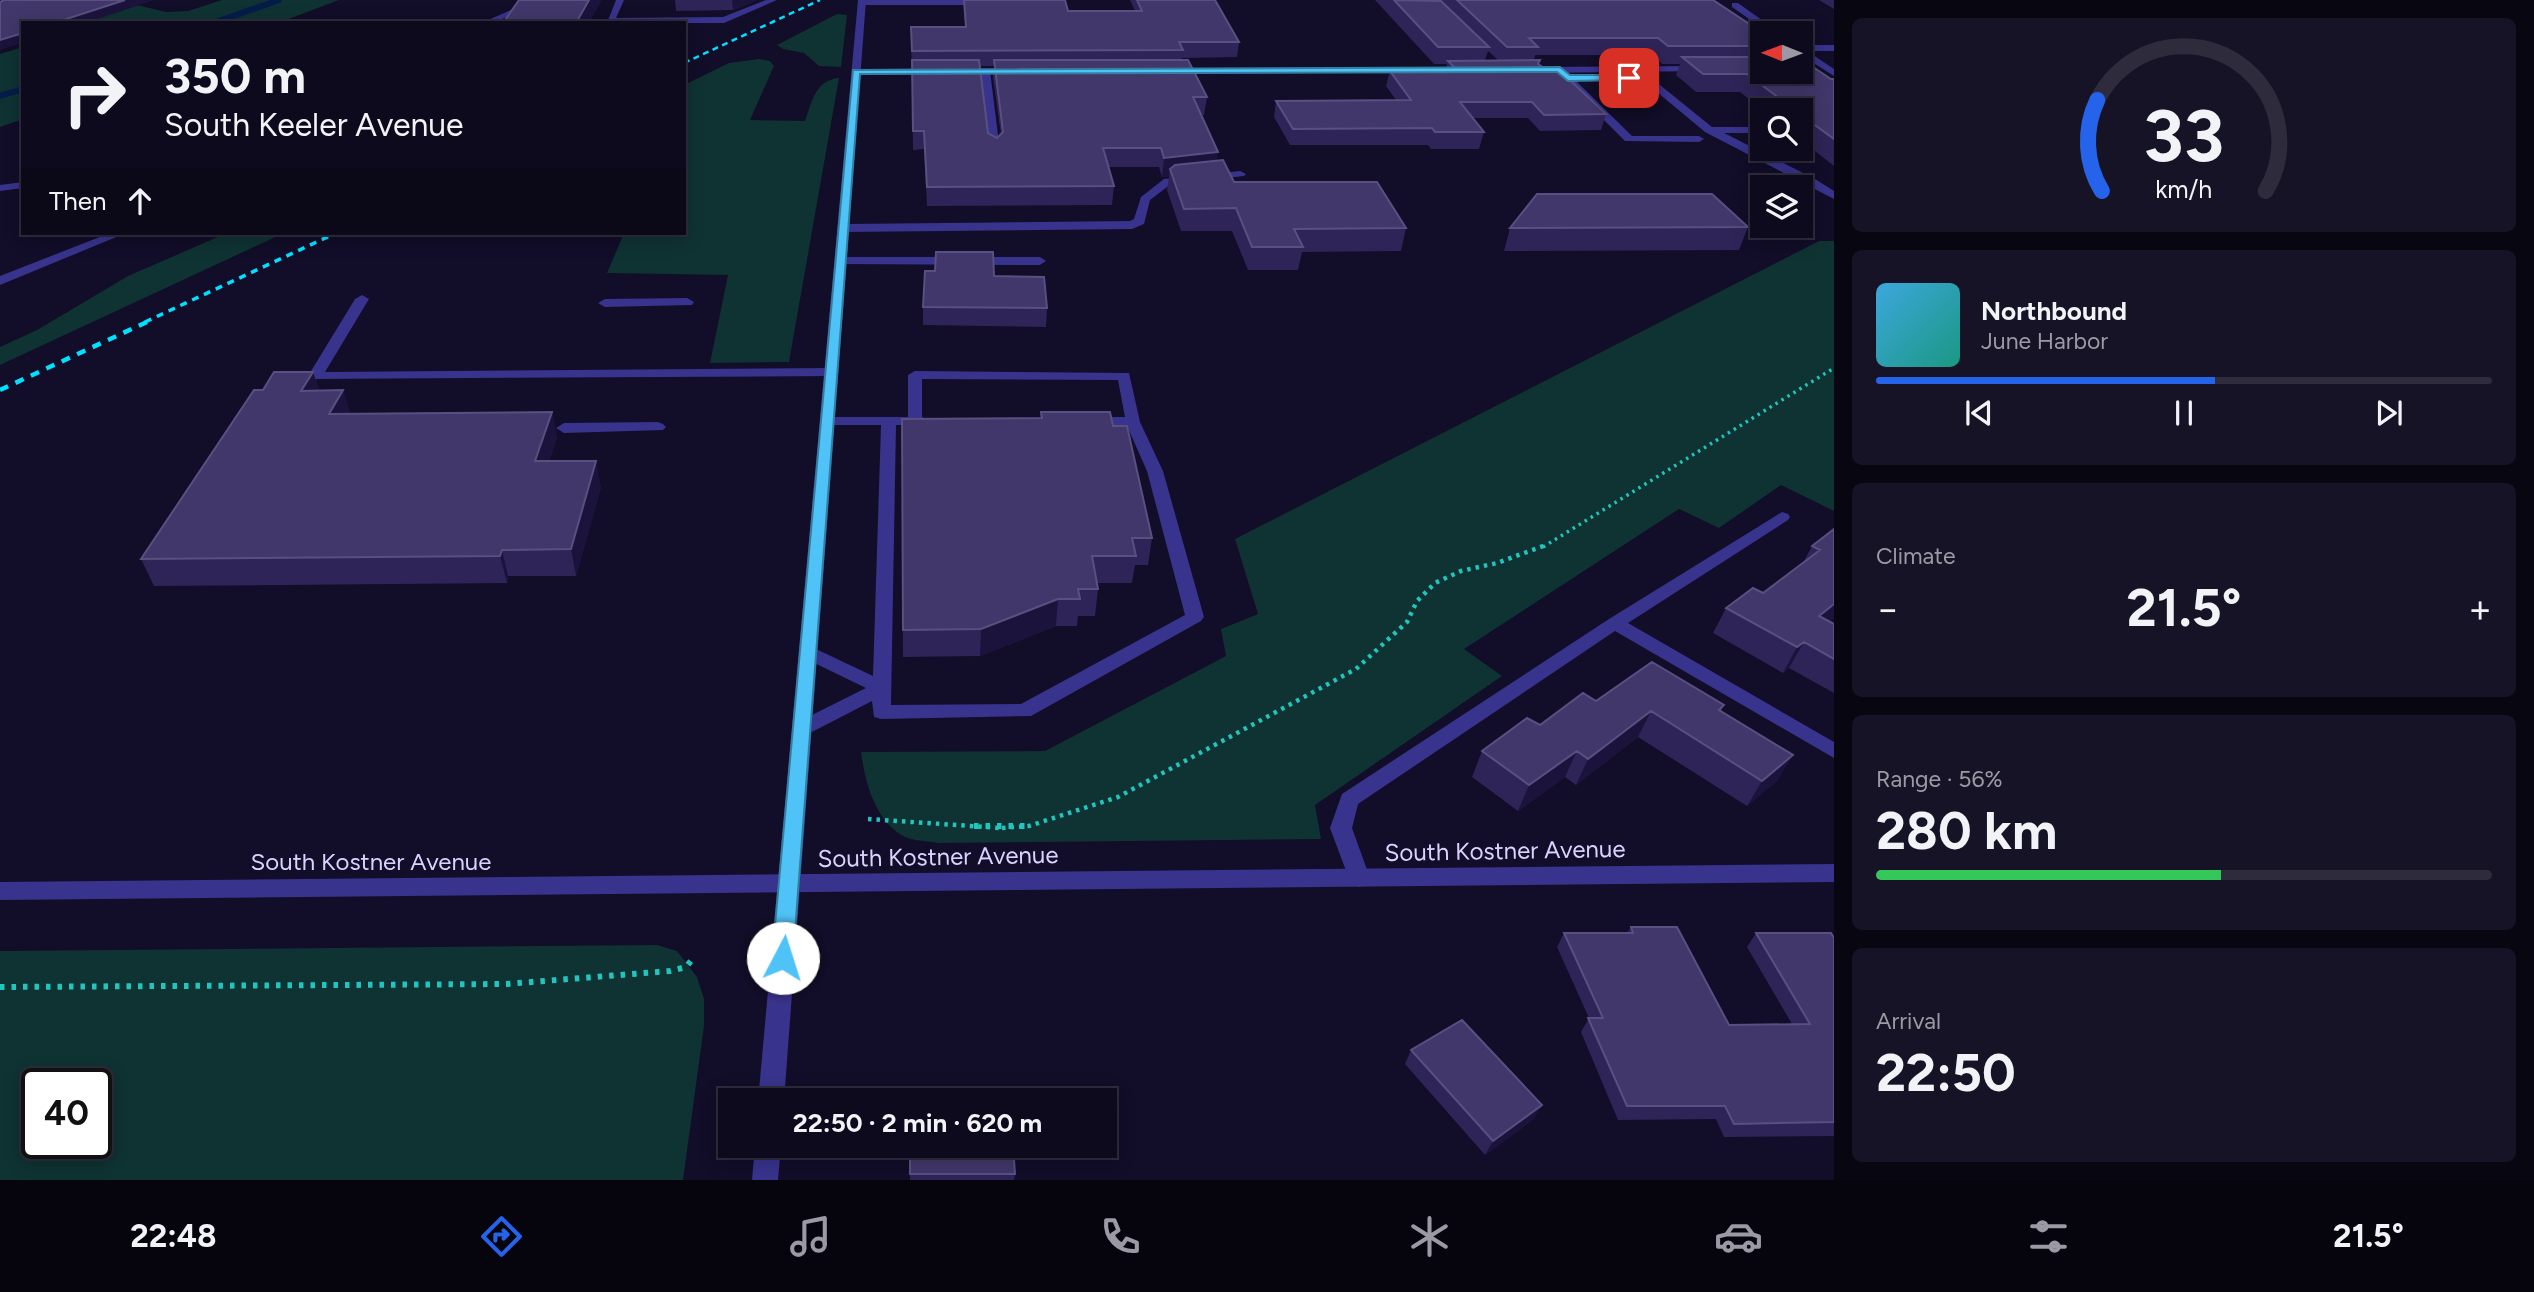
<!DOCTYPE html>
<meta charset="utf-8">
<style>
:root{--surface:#0e0a1e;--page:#171327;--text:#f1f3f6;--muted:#9b9aa4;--line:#2e2b3c;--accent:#2563eb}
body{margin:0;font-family:Figtree,sans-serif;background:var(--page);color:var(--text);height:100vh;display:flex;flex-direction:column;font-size:26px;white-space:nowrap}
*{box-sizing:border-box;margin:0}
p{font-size:23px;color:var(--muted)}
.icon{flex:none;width:38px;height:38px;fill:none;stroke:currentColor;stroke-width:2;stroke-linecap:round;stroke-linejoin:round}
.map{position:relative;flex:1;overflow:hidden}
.details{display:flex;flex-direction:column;gap:18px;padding:18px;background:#080610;width:700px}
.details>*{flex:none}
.hud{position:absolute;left:21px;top:21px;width:665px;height:214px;border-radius:0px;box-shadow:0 4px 18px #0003,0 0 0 2px var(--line);background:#0e0a1e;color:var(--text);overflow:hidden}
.needle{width:46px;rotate:271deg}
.buttons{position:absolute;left:1750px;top:21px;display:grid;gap:14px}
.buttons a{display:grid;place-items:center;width:63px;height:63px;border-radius:0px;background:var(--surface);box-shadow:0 4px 18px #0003,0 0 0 2px var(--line);font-size:35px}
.speed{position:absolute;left:21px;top:1068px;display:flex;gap:14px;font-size:35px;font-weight:700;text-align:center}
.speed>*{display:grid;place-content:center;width:91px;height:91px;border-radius:50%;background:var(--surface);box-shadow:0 4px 18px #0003,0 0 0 2px var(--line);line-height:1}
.speed .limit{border:4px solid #111;border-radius:10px;background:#fff;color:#111}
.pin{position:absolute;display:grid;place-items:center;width:60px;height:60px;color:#fff;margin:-30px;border-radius:14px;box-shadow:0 4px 10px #0006}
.me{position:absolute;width:77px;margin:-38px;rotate:5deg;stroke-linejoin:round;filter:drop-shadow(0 0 5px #0008)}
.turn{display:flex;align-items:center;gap:24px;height:147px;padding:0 28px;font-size:32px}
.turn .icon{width:91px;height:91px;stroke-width:2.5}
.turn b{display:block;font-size:49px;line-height:60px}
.then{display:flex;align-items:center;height:66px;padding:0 28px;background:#0003;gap:14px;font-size:26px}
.big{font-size:52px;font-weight:700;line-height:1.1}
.details .widget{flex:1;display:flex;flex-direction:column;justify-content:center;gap:10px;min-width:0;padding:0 24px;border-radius:10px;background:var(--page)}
.details .dial{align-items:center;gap:0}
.dial svg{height:182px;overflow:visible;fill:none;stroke:var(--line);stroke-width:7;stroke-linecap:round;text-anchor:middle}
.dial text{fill:var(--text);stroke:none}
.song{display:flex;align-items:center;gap:21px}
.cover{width:84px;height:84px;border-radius:10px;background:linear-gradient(135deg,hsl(200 70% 55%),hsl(170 70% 35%))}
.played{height:7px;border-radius:4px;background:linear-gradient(90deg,var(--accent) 55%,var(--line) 55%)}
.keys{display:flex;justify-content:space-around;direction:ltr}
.heat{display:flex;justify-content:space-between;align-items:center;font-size:38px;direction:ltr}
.charge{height:10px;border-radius:5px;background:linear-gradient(90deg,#34c759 56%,var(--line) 0)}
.trip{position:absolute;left:718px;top:1088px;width:399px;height:70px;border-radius:0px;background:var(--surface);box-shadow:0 4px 18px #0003,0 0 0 2px var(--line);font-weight:700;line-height:70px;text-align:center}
.menu{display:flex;height:112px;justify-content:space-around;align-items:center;background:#06040c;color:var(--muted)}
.menu .icon{width:49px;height:49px}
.menu .on{color:var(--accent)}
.menu b{font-size:32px;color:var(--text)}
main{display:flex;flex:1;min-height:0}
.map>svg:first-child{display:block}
.green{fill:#0f3232;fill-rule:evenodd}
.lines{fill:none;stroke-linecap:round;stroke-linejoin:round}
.stream{stroke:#051c49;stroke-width:6}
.path-far2{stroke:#22c4be;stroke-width:3.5;stroke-dasharray:2.5 4.5;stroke-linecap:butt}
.path-far1{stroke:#22c4be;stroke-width:4.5;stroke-dasharray:3.5 5;stroke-linecap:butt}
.path{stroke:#22c4be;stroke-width:6;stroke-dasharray:4.5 7;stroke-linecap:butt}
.service{fill:#38338c;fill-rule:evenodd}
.minor{fill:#38338c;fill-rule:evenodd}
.tertiary{fill:#38338c;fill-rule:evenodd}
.rail-far2{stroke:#00e0ff;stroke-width:2.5;stroke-dasharray:6 4.5;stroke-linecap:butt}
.rail-far1{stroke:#00e0ff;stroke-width:3.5;stroke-dasharray:7 6;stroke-linecap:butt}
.rail{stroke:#00e0ff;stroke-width:4.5;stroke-dasharray:9 8;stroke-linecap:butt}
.wall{fill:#2f2458;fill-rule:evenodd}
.shaded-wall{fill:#1c133d}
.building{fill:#41376a;stroke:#595081;stroke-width:2}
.route{fill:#4fc3f7;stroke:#337fa1;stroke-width:2}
.labels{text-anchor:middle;stroke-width:7;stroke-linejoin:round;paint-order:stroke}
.near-street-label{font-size:24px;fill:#d9d4ff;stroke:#120d28}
</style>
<main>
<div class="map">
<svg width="1834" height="1180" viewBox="0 0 1834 1180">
<rect width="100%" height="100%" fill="#120d28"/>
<path class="green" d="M 117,0 L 166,12 L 188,11 L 222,0 L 339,0 L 278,23 L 85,23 L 20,5 Z
M 837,14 L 847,15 L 841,67 L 819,66 L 804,53 L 783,49 L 777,45 Z
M 23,47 L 23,119 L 0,127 L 0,54 Z
M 759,59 L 770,61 L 774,66 L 750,120 L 805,121 C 812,102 815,80 839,78 L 789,362 L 710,363 L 728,275 L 607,273 L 624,233 L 684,233 L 684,85 L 729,63 Z
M 227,233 L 284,233 L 0,365 L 0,347 L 37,330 L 128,276 Z
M 1819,241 L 1834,241 L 1834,511 L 1781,485 L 1719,528 L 1679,509 L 1464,649 L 1502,676 L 1315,805 L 1321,839 L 938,843 C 928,841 914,841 905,837 C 875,822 865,782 861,752 L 1045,751 L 1226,656 L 1221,629 L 1258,614 L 1235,539 Z
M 657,945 L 677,951 L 697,977 L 704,999 L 704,1026 L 683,1180 L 0,1180 L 0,951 ZM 96,1083 L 96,1143 L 37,1143 L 37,1083 Z"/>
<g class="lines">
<path class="stream" d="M 213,23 L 279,0
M 0,96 L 23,89"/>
<path class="path-far2" d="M 1543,547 L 1834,368"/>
<path class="path-far1" d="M 868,819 L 1000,828
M 1002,828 L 1029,826 L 1118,797 L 1356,669 L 1407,622 L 1417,601 L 1435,583 L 1461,571 L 1497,563 L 1546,545"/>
<path class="path" d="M 974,826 L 1026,826
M 0,987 L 506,984 L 670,971 L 686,967 L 695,956"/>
<path class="service" d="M 616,0 L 624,0 L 616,18 L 723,17 L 766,0 L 777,0 L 724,23 L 607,23 Z
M 985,68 L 990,71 L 1000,151 L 995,154 L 990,151 L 980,71 Z
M 1557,68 L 1563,68 L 1570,75 L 1632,75 L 1632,79 L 1629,80 L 1576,81 L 1632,136 L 1699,136 L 1704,139 L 1699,142 L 1625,141 L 1565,81 L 1559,80 L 1560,76 L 1555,70 Z
M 1633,68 L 1639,68 L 1712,127 L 1762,127 L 1762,133 L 1724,133 L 1815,179 L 1834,191 L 1834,199 L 1705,132 L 1633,72 Z
M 1240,171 L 1246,174 L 1244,176 L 1171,184 L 1150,200 L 1144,224 L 1132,229 L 844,232 L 838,228 L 844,224 L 1130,221 L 1134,219 L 1141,197 L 1164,179 Z
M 23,182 L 23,188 L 0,191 L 0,185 Z
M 110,233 L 126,233 L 0,285 L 0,276 Z
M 841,257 L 1040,257 L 1046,261 L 1040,265 L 837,264 L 835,261 Z
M 362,295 L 369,299 L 325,372 L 832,368 L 839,372 L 832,376 L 310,379 L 308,376 L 355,299 Z
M 687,298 L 694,302 L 692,305 L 605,307 L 598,303 L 605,299 Z
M 915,371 L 1129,373 L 1140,422 L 1163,471 L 1204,617 L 1201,621 L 1031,716 L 881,719 L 874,717 L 872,701 L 810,733 L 796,733 L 793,728 L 796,723 L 866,688 L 802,657 L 800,653 L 802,649 L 816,649 L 873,676 L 881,425 L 828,425 L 821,421 L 828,417 L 908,417 L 908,375 ZM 922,379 L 1118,380 L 1125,417 L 1089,417 L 1082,421 L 1089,425 L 1127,426 L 1147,471 L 1185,615 L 1021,704 L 891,705 L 896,425 L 924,425 L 931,421 L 922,417 Z
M 658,422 L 663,424 L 666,427 L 663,430 L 564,433 L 556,428 L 564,423 Z
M 1782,512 L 1788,514 L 1790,517 L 1788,520 L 1628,623 L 1834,742 L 1834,758 L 1615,631 L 1358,804 L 1352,828 L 1370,878 L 1367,884 L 1359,887 L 1351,884 L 1330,828 L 1342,794 L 1609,619 Z"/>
<path class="minor" d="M 534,0 L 545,0 L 493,23 L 481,23 Z
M 859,0 L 990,0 L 992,2 L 988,5 L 862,5 Z
M 1732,3 L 1738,3 L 1780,33 L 1769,33 L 1732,7 Z
M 1801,45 L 1834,45 L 1834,51 L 1807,51 L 1834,69 L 1834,76 L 1801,55 Z
M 1700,66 L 1703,67 L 1703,71 L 1535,73 L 1530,70 L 1535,67 Z
M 1469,67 L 1474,70 L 1472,72 L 1171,74 L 1166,71 L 1171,68 Z
M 1017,68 L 1022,71 L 1020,73 L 856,75 L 851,72 L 856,69 Z
M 1834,864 L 1834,882 L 0,900 L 0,882 Z"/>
<path class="tertiary" d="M 858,0 L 866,0 L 784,1101 L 758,1101 Z
M 755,1146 L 781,1146 L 778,1180 L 752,1180 Z"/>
<path class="rail-far2" d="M 684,63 L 820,0"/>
<path class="rail-far1" d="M 145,322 L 336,233"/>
<path class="rail" d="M 0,390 L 149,321"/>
</g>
<path class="wall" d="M 675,0 L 757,0 L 733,10 L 676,11 Z
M 964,0 L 1068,11 L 1135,11 L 1130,0 L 1215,0 L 1239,42 L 1237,57 L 1182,58 L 1181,60 L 1207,97 L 1204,115 L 1201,115 L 1217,160 L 1234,182 L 1406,228 L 1401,251 L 1302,252 L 1298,270 L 1248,270 L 1232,231 L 1181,231 L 1167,190 L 1169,176 L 1162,177 L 1159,167 L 1108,167 L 1114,186 L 1112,205 L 927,206 L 924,149 L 913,150 L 911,27 L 965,27 ZM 979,66 L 994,66 L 993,77 L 1001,135 L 997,138 L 988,133 Z
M 1375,0 L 1713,0 L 1762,33 L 1762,72 L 1834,79 L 1834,166 L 1801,140 L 1801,110 L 1763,110 L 1740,92 L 1696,92 L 1676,75 L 1680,64 L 1662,64 L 1652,55 L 1535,55 L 1534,60 L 1539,64 L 1606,114 L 1601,130 L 1540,131 L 1528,118 L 1473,118 L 1484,132 L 1479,149 L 1431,149 L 1428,145 L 1290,145 L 1274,117 L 1276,101 L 1396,100 L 1386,86 L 1390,71 L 1445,71 L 1447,64 L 1434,64 ZM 1488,51 L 1498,60 L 1485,60 Z
M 1819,0 L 1834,0 L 1834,9 Z
M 1748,227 L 1739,250 L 1504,251 L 1510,228 Z
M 923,307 L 1047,308 L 1046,327 L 923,325 Z
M 313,372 L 319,390 L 343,390 L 350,414 L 552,412 L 557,438 L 549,461 L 601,487 L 576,576 L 508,576 L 507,583 L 154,586 L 141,559 L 263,390 Z
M 1041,412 L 1113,426 L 1152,538 L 1148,565 L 1135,565 L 1132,583 L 1097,583 L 1098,589 L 1095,616 L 1078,616 L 1077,626 L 1056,626 L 980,656 L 903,657 L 902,419 L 1040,418 Z
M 1834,529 L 1834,618 L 1829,622 L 1834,624 L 1834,693 L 1789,668 L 1783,673 L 1713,633 L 1726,608 L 1763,593 L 1803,563 L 1812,546 Z
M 1596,701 L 1724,705 L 1721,711 L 1778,780 L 1747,806 L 1638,737 L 1576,785 L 1565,777 L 1518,811 L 1472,777 L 1482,751 Z
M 1631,927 L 1729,1025 L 1792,1024 L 1747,947 L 1756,933 L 1834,938 L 1834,1136 L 1724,1137 L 1716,1119 L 1618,1120 L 1581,1032 L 1589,1018 L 1557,947 L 1564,933 L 1627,933 Z
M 1411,1050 L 1534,1119 L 1485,1155 L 1405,1064 Z
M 910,1146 L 1015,1174 L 1014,1180 L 910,1180 Z"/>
<path class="shaded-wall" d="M 125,0 L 155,0 L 85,23 L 54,23 Z
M 589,0 L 602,0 L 589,23 L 576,23 Z
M 732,0 L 757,0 L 733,10 Z
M 23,33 L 23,43 L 0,50 L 0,40 Z
M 1218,152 L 1215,171 L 1170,169 L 1169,176 L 1162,177 L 1164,158 Z
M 313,372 L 321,396 L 301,391 Z
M 343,390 L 351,415 L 329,414 Z
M 552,412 L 557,438 L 540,487 L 535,461 Z
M 596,461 L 601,487 L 576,576 L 571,549 Z
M 502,550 L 508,576 L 507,583 L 500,556 Z
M 1058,599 L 1056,626 L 980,656 L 981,629 Z
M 1834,604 L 1834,618 L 1804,642 L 1819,616 Z
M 1804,642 L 1789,668 L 1783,673 L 1797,647 Z
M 1651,711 L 1638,737 L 1576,785 L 1588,759 Z
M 1577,751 L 1565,777 L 1518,811 L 1529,785 Z
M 1793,755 L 1778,780 L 1747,806 L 1762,781 Z
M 1542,1105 L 1534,1119 L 1485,1155 L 1493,1141 Z"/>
<path class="building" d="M 4,0 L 125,0 L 54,23 L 23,23 L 23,33 L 0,40 L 0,2 Z
M 519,0 L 589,0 L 576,23 L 503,23 Z
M 964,0 L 1065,0 L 1068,11 L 1142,11 L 1137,0 L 1215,0 L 1239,42 L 1179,42 L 1183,50 L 912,51 L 911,27 L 966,27 Z
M 1394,0 L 1441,1 L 1489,47 L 1438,47 Z
M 1457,0 L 1713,0 L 1763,33 L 1762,46 L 1668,46 L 1658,38 L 1529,38 L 1538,47 L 1507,47 Z
M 1682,57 L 1762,57 L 1762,72 L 1801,72 L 1801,59 L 1831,79 L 1834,79 L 1834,139 L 1801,115 L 1801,110 L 1795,110 L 1747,74 L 1703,74 Z
M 912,60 L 979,60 L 988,133 L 997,138 L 1003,132 L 994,60 L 1188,60 L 1207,97 L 1193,97 L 1218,152 L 1164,158 L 1161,148 L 1103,148 L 1114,186 L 927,187 L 924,131 L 913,131 Z
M 1540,60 L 1538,64 L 1544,68 L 1557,68 L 1606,114 L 1544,115 L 1532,102 L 1460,102 L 1484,132 L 1435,132 L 1432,128 L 1293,129 L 1276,101 L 1411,100 L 1390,71 L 1458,71 L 1448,61 Z
M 1223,160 L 1234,182 L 1377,182 L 1406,228 L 1294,229 L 1303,247 L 1252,247 L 1236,208 L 1184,209 L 1170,169 L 1175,165 Z
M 1537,194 L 1712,194 L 1748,227 L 1510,228 Z
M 936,252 L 993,252 L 994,276 L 1044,277 L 1047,308 L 923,307 L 925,271 L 935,271 Z
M 274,372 L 313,372 L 301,391 L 343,390 L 329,414 L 552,412 L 535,461 L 596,461 L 571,549 L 502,550 L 500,556 L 141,559 L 254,390 L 263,390 Z
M 1041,412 L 1110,412 L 1113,426 L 1127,426 L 1152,538 L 1132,538 L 1136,556 L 1092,556 L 1098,589 L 1078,589 L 1080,599 L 1058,599 L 981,629 L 903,630 L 902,419 L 1042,418 Z
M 1834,529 L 1834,604 L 1819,616 L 1834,624 L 1834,659 L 1804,642 L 1797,647 L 1726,608 L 1753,588 L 1763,593 L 1820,550 L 1812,546 Z
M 1652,662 L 1724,705 L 1719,710 L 1793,755 L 1762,781 L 1651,711 L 1588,759 L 1577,751 L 1529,785 L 1482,751 L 1527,718 L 1540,725 L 1583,693 L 1596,701 Z
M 1631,927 L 1677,927 L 1729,1025 L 1810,1024 L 1756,933 L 1831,933 L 1834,938 L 1834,1122 L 1734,1124 L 1725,1106 L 1627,1106 L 1588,1018 L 1603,1018 L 1564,933 L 1633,933 Z
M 1462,1020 L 1542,1105 L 1493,1141 L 1411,1050 Z
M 910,1146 L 1013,1146 L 1015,1174 L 910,1174 Z"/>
<path class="route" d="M 1560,67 L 1570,75 L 1629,75 L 1633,78 L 1629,80 L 1568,81 L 1557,72 L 860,74 L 793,958 L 790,964 L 783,967 L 775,964 L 772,958 L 853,70 Z"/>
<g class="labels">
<g class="near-street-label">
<text transform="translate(1505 851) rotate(-1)" y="8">South Kostner Avenue</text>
<text transform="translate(938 857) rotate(-1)" y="8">South Kostner Avenue</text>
<text x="371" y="870">South Kostner Avenue</text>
</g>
</g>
</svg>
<div class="buttons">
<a><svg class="needle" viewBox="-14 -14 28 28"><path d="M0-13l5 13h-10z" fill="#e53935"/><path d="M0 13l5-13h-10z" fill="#9b9aa4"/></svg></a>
<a><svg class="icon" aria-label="search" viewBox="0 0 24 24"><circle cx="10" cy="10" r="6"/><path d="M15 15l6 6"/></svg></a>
<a><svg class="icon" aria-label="layers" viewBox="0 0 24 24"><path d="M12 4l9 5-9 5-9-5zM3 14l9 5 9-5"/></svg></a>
</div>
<div class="speed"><div class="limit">40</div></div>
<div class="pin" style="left:1629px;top:78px;background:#d93025"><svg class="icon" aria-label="arrive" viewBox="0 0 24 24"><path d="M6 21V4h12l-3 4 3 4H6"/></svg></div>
<svg class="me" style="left:783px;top:958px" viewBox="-20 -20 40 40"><circle r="19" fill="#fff"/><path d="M0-13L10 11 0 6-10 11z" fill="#4fc3f7"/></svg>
<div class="trip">22:50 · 2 min · 620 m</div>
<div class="hud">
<div class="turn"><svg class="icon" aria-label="right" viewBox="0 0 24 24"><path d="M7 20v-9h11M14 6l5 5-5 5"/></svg><div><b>350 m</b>South Keeler Avenue</div></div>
<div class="then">Then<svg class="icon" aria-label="ahead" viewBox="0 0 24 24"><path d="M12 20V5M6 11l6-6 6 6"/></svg></div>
</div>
</div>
<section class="details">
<div class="widget dial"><svg viewBox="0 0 100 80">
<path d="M14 69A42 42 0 1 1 86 69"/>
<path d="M14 69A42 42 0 0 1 12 29" stroke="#2563eb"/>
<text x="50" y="56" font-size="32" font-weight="700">33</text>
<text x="50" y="72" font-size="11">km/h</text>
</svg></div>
<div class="widget">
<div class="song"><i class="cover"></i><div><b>Northbound</b><p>June Harbor</p></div></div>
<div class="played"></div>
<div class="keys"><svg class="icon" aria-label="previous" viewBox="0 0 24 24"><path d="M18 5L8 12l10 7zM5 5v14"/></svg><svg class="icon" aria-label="pause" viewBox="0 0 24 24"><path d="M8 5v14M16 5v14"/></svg><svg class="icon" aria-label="next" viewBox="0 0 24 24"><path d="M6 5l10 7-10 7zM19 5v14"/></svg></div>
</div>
<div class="widget"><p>Climate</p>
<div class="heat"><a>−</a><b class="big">21.5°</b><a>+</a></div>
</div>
<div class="widget"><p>Range · 56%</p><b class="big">280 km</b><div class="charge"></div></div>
<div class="widget"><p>Arrival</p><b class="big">22:50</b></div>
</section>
</main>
<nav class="menu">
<b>22:48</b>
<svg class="icon on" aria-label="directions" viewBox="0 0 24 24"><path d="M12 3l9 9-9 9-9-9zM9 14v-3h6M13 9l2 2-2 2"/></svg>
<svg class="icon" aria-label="music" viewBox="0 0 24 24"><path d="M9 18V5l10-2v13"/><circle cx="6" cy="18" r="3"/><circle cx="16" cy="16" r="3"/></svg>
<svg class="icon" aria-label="phone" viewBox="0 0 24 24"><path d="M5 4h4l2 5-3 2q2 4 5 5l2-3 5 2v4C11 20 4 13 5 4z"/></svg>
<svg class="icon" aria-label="climate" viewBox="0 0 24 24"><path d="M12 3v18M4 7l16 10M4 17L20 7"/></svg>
<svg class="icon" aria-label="car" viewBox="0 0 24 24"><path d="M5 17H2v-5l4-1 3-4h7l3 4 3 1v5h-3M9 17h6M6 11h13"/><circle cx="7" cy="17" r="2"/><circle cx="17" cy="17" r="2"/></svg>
<svg class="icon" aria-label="filters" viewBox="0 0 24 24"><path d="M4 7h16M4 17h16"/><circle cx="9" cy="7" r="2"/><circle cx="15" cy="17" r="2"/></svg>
<b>21.5°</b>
</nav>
